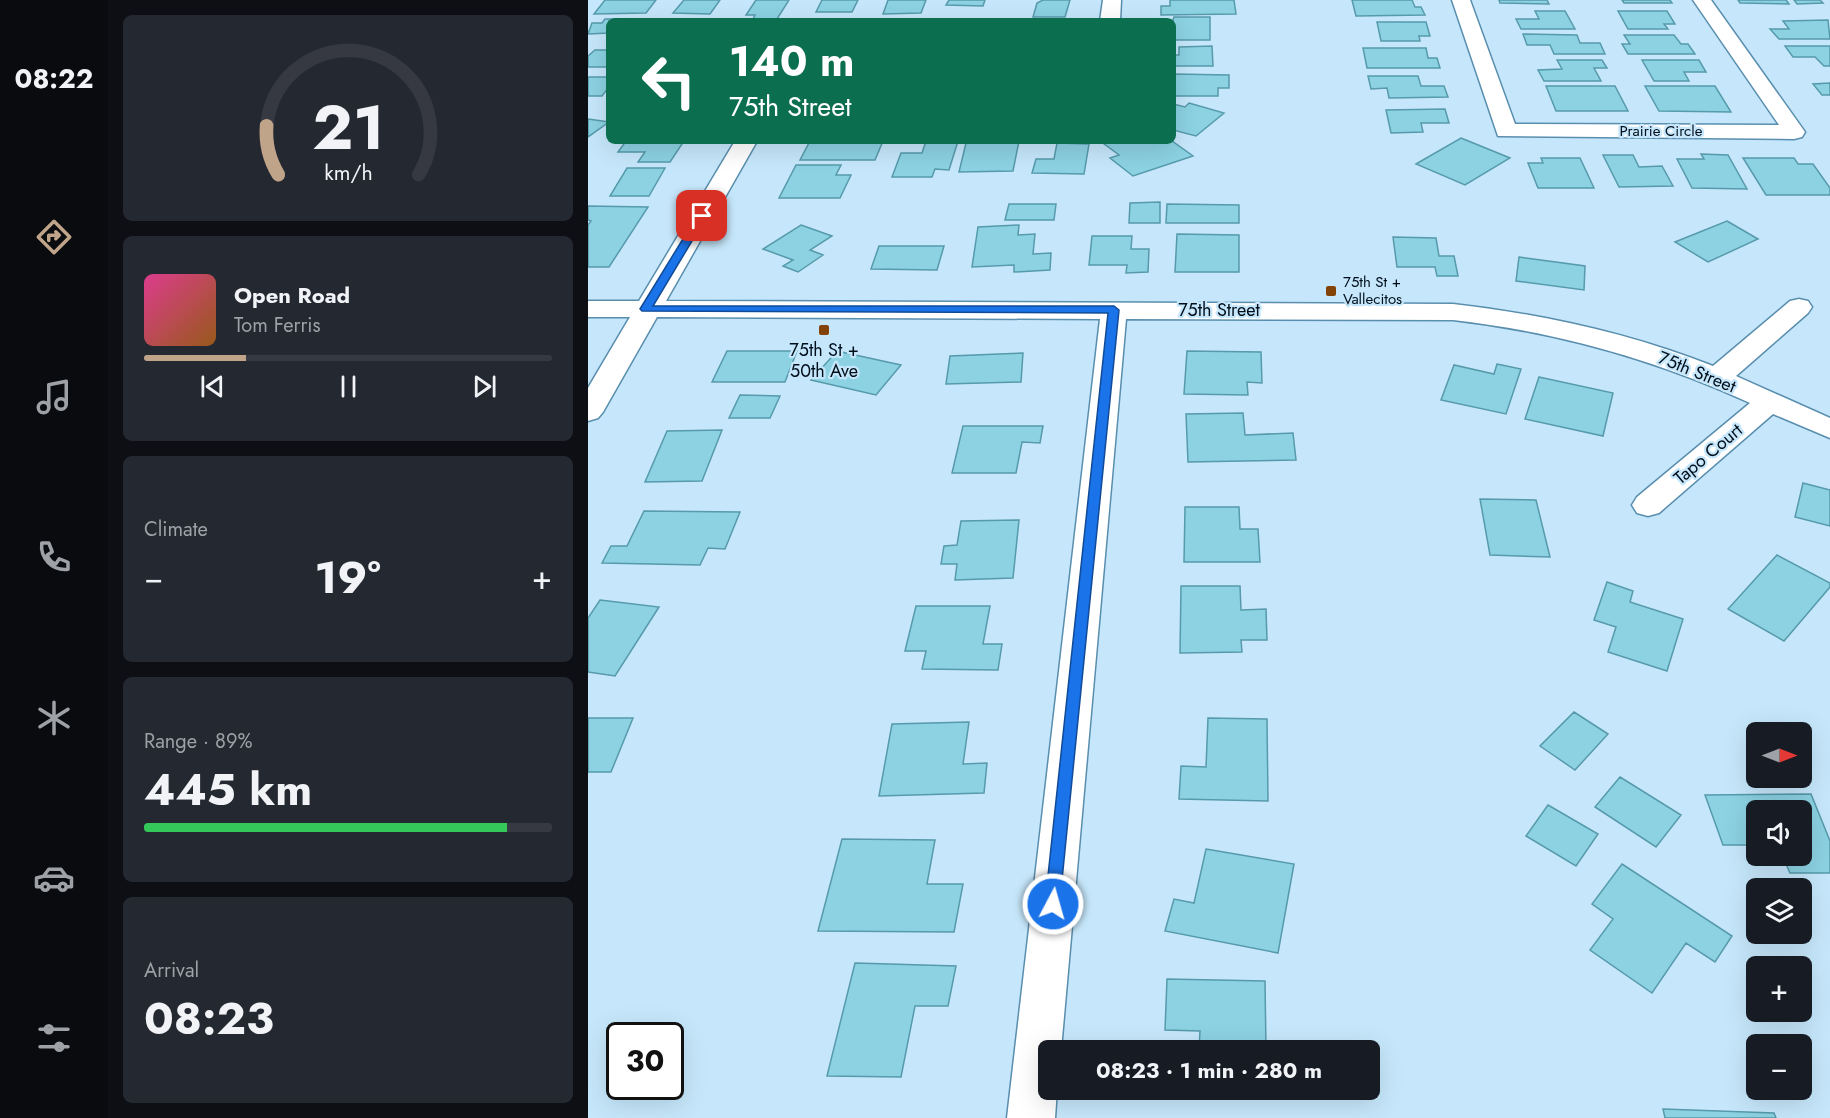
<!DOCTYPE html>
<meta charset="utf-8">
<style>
:root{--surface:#171b24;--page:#242831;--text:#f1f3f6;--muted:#9ea1a6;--line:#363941;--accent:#c0a48a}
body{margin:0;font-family:Jost,sans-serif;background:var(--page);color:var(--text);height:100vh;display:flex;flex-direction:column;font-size:22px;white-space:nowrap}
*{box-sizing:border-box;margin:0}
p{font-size:20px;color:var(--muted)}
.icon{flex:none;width:33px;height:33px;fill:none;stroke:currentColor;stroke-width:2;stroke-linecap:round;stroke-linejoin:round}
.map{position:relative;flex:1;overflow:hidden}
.panel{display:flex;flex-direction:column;gap:15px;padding:15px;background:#0d0f14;width:480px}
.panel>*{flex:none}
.top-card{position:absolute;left:18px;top:18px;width:570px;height:126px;border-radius:9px;box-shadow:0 6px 24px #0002;background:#0b6e4f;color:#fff;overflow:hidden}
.needle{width:39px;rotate:90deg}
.buttons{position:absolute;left:1158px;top:722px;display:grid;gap:12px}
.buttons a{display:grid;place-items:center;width:66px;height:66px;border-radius:9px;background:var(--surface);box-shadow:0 6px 24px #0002;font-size:30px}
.speed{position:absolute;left:18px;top:1022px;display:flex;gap:12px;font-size:30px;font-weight:700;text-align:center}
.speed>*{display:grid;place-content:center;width:78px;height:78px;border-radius:50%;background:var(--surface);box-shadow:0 6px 24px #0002;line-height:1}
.speed .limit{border:3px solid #111;border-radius:9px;background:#fff;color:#111}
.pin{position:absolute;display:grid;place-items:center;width:51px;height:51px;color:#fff;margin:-26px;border-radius:12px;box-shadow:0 3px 9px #0006}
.me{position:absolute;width:66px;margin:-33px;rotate:6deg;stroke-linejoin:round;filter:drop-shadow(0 0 4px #0008)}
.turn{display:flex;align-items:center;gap:21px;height:126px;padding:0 24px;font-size:27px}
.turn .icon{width:78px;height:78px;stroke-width:2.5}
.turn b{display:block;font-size:42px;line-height:51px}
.big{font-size:45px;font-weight:700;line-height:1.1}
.panel .widget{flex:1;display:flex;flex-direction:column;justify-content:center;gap:9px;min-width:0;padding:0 21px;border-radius:9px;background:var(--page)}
.panel .dial{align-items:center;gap:0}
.dial svg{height:156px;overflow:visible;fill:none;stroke:var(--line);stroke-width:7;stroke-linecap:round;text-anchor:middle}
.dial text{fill:var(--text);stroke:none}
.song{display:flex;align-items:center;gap:18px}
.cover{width:72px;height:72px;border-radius:9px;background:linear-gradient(135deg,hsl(330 70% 55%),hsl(30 70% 35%))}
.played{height:6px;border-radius:3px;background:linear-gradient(90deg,var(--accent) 25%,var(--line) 25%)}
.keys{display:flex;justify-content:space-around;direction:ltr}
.heat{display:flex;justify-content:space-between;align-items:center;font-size:33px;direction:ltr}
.charge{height:9px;border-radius:4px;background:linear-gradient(90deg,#34c759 89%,var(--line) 0)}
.trip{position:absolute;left:450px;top:1040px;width:342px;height:60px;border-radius:9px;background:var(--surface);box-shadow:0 6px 24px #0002;font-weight:700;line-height:60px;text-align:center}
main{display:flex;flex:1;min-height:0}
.tabs{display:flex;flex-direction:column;width:108px;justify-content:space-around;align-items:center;background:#090b0e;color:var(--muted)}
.tabs .icon{width:42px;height:42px}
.tabs .active{color:var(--accent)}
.tabs b{font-size:27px;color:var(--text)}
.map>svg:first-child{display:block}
.building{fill:#8cd2e3;stroke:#569aab;stroke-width:1.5}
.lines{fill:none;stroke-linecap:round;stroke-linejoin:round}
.minor-casing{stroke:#598eae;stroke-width:3}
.minor{fill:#fff;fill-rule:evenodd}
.route{fill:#1a73e8;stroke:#114b97;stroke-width:1.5}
.poi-dot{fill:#834307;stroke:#c6e7fb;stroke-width:2}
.labels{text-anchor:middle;stroke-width:4.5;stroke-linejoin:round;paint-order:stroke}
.far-street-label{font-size:15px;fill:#000e1a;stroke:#c6e7fb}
.far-poi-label{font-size:15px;fill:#000e1a;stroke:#c6e7fb;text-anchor:start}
.street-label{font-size:18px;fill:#000e1a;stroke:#c6e7fb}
.poi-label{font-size:18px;fill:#000e1a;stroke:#c6e7fb}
</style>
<main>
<nav class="tabs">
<b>08:22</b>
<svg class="icon active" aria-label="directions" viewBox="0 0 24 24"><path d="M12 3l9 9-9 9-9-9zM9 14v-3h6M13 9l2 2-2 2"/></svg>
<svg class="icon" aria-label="music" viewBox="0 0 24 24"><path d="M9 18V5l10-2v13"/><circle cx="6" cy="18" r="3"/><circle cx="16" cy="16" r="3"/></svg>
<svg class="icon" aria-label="phone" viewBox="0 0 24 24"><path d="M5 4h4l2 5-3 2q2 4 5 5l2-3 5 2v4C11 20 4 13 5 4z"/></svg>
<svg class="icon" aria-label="climate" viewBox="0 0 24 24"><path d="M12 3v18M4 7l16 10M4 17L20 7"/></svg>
<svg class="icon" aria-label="car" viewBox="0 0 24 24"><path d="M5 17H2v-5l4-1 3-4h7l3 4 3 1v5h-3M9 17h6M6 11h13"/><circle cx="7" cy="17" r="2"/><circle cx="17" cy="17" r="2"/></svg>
<svg class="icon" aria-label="filters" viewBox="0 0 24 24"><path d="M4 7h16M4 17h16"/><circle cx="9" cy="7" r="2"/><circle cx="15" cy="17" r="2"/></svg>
</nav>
<section class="panel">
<div class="widget dial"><svg viewBox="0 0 100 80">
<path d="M14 69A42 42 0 1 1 86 69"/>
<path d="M14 69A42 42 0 0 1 8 44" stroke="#c0a48a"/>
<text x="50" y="56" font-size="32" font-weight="700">21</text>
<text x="50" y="72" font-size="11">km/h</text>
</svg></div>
<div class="widget">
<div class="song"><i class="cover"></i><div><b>Open Road</b><p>Tom Ferris</p></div></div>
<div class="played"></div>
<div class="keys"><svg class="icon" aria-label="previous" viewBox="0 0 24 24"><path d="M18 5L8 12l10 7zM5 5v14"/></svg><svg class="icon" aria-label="pause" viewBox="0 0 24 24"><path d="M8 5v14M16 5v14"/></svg><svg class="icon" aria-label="next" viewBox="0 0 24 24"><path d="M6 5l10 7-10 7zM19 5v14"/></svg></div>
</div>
<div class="widget"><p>Climate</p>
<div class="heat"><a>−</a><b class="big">19°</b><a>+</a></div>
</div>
<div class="widget"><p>Range · 89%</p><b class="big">445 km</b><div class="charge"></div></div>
<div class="widget"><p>Arrival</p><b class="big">08:23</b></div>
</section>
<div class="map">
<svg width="1242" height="1118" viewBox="0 0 1242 1118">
<rect width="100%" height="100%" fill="#c6e7fb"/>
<path class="building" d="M 17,0 L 68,0 L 58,13 L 6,14 Z
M 96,0 L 132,0 L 122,14 L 85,13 Z
M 168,0 L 201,0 L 189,19 L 165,19 L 167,15 L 158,15 Z
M 234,0 L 270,0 L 264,12 L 228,12 Z
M 300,0 L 338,0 L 333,13 L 295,14 Z
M 361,0 L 397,0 L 395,6 L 358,5 Z
M 455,0 L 482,0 L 477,17 L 445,17 L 449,3 Z
M 582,0 L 646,0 L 648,14 L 573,15 L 573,6 L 582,6 Z
M 764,0 L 824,0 L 827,7 L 833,7 L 837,15 L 768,16 Z
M 911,0 L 959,0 L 961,4 L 912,3 Z
M 1034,0 L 1082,0 L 1084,3 L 1036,3 Z
M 1150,0 L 1198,0 L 1201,4 L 1152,3 Z
M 1206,0 L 1232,0 L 1235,3 L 1209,4 Z
M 947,11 L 977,11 L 987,29 L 933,29 L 928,19 L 951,19 Z
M 1030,11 L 1079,11 L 1087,24 L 1076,24 L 1080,29 L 1040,29 Z
M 586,17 L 622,17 L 622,40 L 585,40 L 585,21 L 572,21 L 585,20 Z
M 17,19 L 58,19 L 56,21 L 21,21 L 21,33 L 0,34 L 4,23 L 14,23 Z
M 1240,20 L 1242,39 L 1191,39 L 1182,29 L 1201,29 L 1195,21 Z
M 789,22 L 838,22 L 842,36 L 831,36 L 832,41 L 793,41 Z
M 935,34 L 989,35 L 992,43 L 1012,43 L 1017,54 L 966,54 L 962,45 L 939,45 Z
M 1036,35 L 1086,35 L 1093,44 L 1100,44 L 1107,54 L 1040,54 L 1034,44 L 1042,44 Z
M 624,46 L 625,66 L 585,66 L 585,55 L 591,55 L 591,47 Z
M 1197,46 L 1242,46 L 1242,66 L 1236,66 L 1227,57 L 1205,57 Z
M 775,48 L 838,48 L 840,58 L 849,58 L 852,68 L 779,68 Z
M 7,50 L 21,50 L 21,67 L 0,67 L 0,56 Z
M 969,60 L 1014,60 L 1019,68 L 1006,68 L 1013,81 L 956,81 L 950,70 L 974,69 Z
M 1054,60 L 1111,60 L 1118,72 L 1096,72 L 1101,81 L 1066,81 Z
M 585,74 L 641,75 L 641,88 L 630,88 L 630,96 L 585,96 Z
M 780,76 L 830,76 L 833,86 L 856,86 L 860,97 L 801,98 L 799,88 L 783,89 Z
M 0,77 L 21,77 L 21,87 L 14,96 L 0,96 Z
M 1242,83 L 1242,95 L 1234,95 L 1225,84 Z
M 958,86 L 1027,86 L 1040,111 L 968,111 Z
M 1057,86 L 1127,86 L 1143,112 L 1071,111 Z
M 601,103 L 636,113 L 608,136 L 585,130 L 585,104 L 597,107 Z
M 857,109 L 861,123 L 833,123 L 835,132 L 803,133 L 798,110 Z
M 0,119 L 21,122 L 0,137 Z
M 873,138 L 922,158 L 877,185 L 828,164 Z
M 38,141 L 96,141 L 82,162 L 50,162 L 57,152 L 30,152 Z
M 222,141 L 295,141 L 287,160 L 212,160 Z
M 338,141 L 370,141 L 361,170 L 347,169 L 344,177 L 304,177 L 313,153 L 334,153 Z
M 407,141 L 431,141 L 425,171 L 371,172 L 378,143 L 406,143 Z
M 523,141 L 584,141 L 605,156 L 545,176 L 522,158 L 531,155 L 515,143 Z
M 469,143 L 501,144 L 496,174 L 444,173 L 448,159 L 466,159 Z
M 1113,154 L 1140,155 L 1159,189 L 1104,188 L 1089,159 L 1116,159 Z
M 1015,155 L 1045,155 L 1051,167 L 1074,166 L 1085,186 L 1031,187 Z
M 953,158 L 992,158 L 1006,188 L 950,188 L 940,163 L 955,163 Z
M 1155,158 L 1206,158 L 1210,164 L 1225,164 L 1242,188 L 1242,195 L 1178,195 Z
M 208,165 L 253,165 L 248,175 L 263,175 L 252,198 L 191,198 Z
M 39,168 L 77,168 L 61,196 L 22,196 Z
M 572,202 L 572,223 L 541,223 L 542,203 Z
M 421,204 L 468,204 L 466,220 L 417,220 Z
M 579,204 L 651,205 L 651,223 L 578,223 Z
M 0,206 L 60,207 L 21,267 L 0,267 L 0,225 L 3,221 L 0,220 Z
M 1139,221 L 1170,239 L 1120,262 L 1087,242 Z
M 213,225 L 244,236 L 222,250 L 235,255 L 210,272 L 195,266 L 205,260 L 175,249 Z
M 431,225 L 430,235 L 447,234 L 445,254 L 463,253 L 462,270 L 426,272 L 426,265 L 384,267 L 390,227 Z
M 589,234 L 651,235 L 651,272 L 587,272 Z
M 504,236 L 544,236 L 543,249 L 561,249 L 560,272 L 538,273 L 539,265 L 501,265 Z
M 805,237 L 848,238 L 851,256 L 866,256 L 870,276 L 849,276 L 847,267 L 809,267 Z
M 291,246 L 356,246 L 349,270 L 283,269 Z
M 931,257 L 997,266 L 996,290 L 928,281 Z
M 139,351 L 209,351 L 197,382 L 124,382 Z
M 249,351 L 313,365 L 288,395 L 223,380 Z
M 599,351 L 673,352 L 674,383 L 659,382 L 660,395 L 596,394 Z
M 435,353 L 433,382 L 358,384 L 362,356 Z
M 909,364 L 933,369 L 918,414 L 853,400 L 866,365 L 906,374 Z
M 951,377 L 1025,393 L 1015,436 L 937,419 Z
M 152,395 L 192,396 L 182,418 L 141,418 Z
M 655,413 L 657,435 L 705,433 L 708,460 L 600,462 L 598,414 Z
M 375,426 L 455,426 L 452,443 L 434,442 L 428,473 L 364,473 Z
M 134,430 L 114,481 L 57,482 L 79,431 Z
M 1215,483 L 1242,490 L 1242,526 L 1207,517 Z
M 892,499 L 948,500 L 962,557 L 902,555 Z
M 597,507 L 651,507 L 652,529 L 670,529 L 672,562 L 596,562 Z
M 56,511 L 152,512 L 137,549 L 120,548 L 112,565 L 14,563 L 23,546 L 39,546 Z
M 431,520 L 425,578 L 367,580 L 369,564 L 353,564 L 356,546 L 369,545 L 373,521 Z
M 1189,555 L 1242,583 L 1242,587 L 1196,641 L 1140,609 Z
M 1019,582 L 1045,591 L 1042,602 L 1095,619 L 1079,671 L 1020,652 L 1028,627 L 1006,620 Z
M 593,586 L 652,586 L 653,610 L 678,609 L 679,640 L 653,640 L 654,652 L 592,653 Z
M 12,600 L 71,607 L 27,676 L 0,672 L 0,618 Z
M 328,606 L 402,606 L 395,644 L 414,644 L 410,670 L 334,669 L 338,651 L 317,651 Z
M 986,712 L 1020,734 L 987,770 L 952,746 Z
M 0,718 L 45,718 L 23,772 L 0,772 Z
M 620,718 L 679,719 L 680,801 L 591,799 L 593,766 L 618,767 Z
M 381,722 L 375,764 L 399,763 L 396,793 L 291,796 L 304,724 Z
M 1032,777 L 1093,815 L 1068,847 L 1007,807 Z
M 1223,794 L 1242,841 L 1242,873 L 1202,873 L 1194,855 L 1214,855 L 1214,810 L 1168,810 L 1168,845 L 1135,845 L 1117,795 Z
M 960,805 L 1010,834 L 988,866 L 938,836 Z
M 254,839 L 347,840 L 339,884 L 375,884 L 366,932 L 230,931 Z
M 618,849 L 706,864 L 690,953 L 577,931 L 586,899 L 606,903 Z
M 1034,864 L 1144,936 L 1127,962 L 1098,943 L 1064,993 L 1002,950 L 1025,919 L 1004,904 Z
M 267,963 L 368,966 L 360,1006 L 327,1006 L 313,1077 L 239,1076 Z
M 579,979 L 677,981 L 678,1050 L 611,1050 L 612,1031 L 577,1030 Z
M 610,1089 L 679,1089 L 679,1098 L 610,1096 Z
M 1075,1109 L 1186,1113 L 1188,1118 L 1077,1118 Z"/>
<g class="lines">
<g class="minor-casing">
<path id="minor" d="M 515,0 L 533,0 L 532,21 L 512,21 Z
M 864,0 L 882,0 L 927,124 L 1191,125 L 1105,0 L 1123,0 L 1217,132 L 1214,137 L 1206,139 L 910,136 Z
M 147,141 L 169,141 L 78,301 L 865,304 C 954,314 1041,333 1125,366 L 1202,301 L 1211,299 L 1220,301 L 1224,307 L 1220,313 L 1148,376 L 1242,418 L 1242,438 L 1185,414 L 1071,513 L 1060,516 L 1049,513 L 1044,505 L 1049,497 L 1162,403 C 1066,359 970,332 865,320 L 538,319 L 473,1050 L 460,1050 L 460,1089 L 469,1089 L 467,1118 L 419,1118 L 512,319 L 69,317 L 15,412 L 10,418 L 0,421 L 0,388 L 42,317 L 0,317 L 0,301 L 51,301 Z"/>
</g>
<use href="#minor" class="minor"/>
</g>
<path class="route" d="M 114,213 L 119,216 L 65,306 L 526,306 L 531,310 L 471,910 L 465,912 L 459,910 L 457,904 L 520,313 L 54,311 L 52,309 L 109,216 Z"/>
<g class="poi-dot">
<rect x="737" y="285" width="12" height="12" rx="3"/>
<rect x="230" y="324" width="12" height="12" rx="3"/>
</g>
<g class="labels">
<g class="far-street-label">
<text x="1073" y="136">Prairie Circle</text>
</g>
<g class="far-poi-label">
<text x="755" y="287">75th St +<tspan x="755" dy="17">Vallecitos</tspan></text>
</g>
<g class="street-label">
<text x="631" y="316">75th Street</text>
<text transform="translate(1109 372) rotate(22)" y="6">75th Street</text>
<text transform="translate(1120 454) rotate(-40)" y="6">Tapo Court</text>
</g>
<g class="poi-label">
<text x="236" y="356">75th St +<tspan x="236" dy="21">50th Ave</tspan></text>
</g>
</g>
</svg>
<div class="buttons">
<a><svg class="needle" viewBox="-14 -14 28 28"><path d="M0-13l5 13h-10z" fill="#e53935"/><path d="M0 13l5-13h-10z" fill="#9ea1a6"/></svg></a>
<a><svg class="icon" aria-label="sound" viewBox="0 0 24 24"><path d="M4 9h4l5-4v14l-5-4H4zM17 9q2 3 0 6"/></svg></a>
<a><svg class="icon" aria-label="layers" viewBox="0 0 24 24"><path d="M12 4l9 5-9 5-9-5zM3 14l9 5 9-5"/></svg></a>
<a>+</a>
<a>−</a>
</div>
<div class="speed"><div class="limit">30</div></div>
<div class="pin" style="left:114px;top:216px;background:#d93025"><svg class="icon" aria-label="arrive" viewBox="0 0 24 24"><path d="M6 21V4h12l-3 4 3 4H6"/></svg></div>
<svg class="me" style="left:465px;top:904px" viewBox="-20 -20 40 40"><circle r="17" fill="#1a73e8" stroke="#fff" stroke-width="3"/><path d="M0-11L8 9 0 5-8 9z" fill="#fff"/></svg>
<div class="trip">08:23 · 1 min · 280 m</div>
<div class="top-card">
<div class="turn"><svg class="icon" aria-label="left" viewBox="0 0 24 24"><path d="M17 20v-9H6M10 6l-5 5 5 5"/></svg><div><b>140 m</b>75th Street</div></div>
</div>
</div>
</main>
